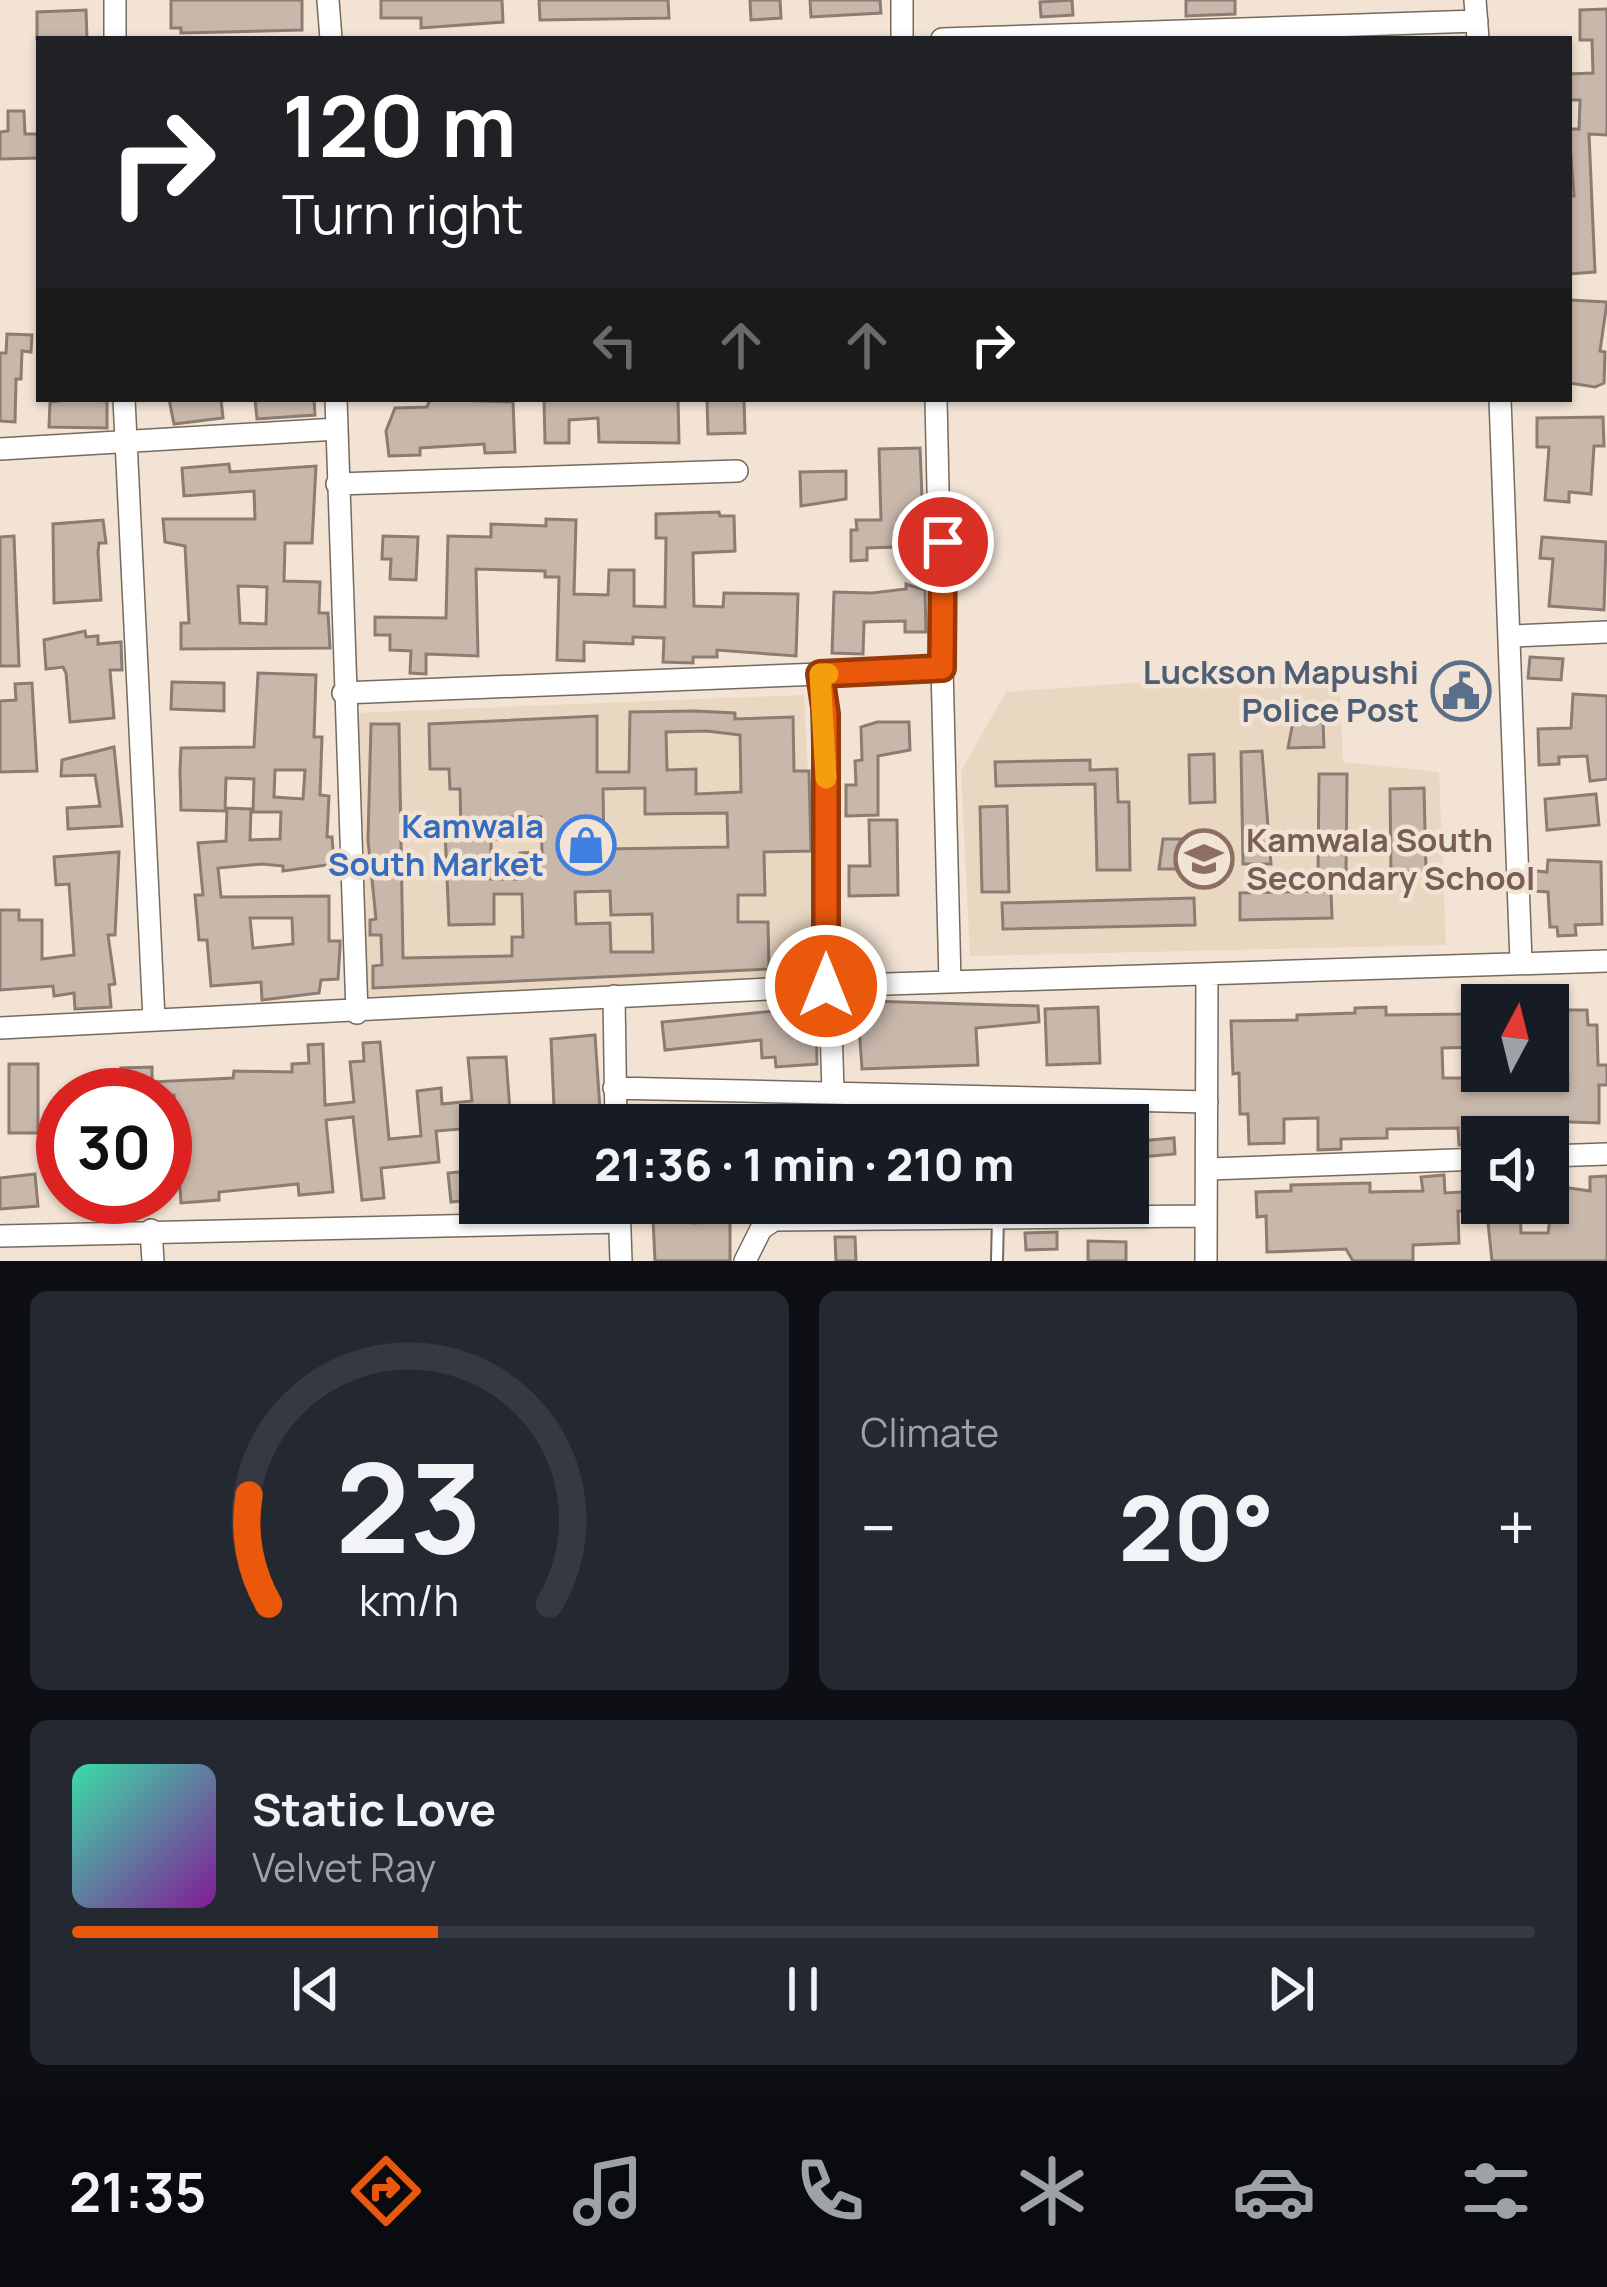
<!DOCTYPE html>
<meta charset="utf-8">
<style>
:root{--surface:#171b24;--page:#242831;--text:#f1f3f6;--muted:#9ea1a6;--line:#363941;--accent:#ea580c}
body{margin:0;font-family:Manrope,sans-serif;background:var(--page);color:var(--text);height:100vh;display:flex;flex-direction:column;font-size:45px;white-space:nowrap}
*{box-sizing:border-box;margin:0}
p{font-size:39px;color:var(--muted)}
.icon{flex:none;width:66px;height:66px;fill:none;stroke:currentColor;stroke-width:2;stroke-linecap:round;stroke-linejoin:round}
.map{position:relative;height:1261px;overflow:hidden}
.drawer{display:flex;flex-direction:column;gap:30px;padding:30px;background:#0d0f14;flex:1}
.drawer>*{flex:none}
.guide{position:absolute;left:36px;top:36px;width:1536px;height:366px;border-radius:0px;box-shadow:0 3px 9px #0004;background:#202124;color:#fff;overflow:hidden}
.needle{width:78px;rotate:7deg}
.controls{position:absolute;left:1461px;top:984px;display:grid;gap:24px}
.controls a{display:grid;place-items:center;width:108px;height:108px;border-radius:0px;background:var(--surface);box-shadow:0 3px 9px #0004;font-size:60px}
.speed{position:absolute;left:36px;top:1068px;display:flex;gap:24px;font-size:60px;font-weight:700;text-align:center}
.speed>*{display:grid;place-content:center;width:156px;height:156px;border-radius:50%;background:var(--surface);box-shadow:0 3px 9px #0004;line-height:1}
.speed .limit{border:18px solid #d22;background:#fff;color:#111}
.pin{position:absolute;display:grid;place-items:center;width:102px;height:102px;color:#fff;margin:-51px;border:6px solid #fff;border-radius:50%;box-shadow:0 3px 12px #0007}
.me{position:absolute;width:132px;margin:-66px;rotate:0deg;stroke-linejoin:round;filter:drop-shadow(0 0 9px #0008)}
.turn{display:flex;align-items:center;gap:42px;height:252px;padding:0 48px;font-size:54px}
.turn .icon{width:156px;height:156px;stroke-width:2.5}
.turn b{display:block;font-size:84px;line-height:102px}
.lanes{display:flex;align-items:center;height:114px;padding:0 48px;background:#0003;justify-content:center;gap:60px;direction:ltr}
.lanes .off{opacity:.35}
.big{font-size:90px;font-weight:800;line-height:1.1}
.drawer .widget{flex:1;display:flex;flex-direction:column;justify-content:center;gap:18px;min-width:0;padding:0 42px;border-radius:18px;background:var(--page)}
.drawer .dial{align-items:center;gap:0}
.dial svg{height:312px;overflow:visible;fill:none;stroke:var(--line);stroke-width:7;stroke-linecap:round;text-anchor:middle}
.dial text{fill:var(--text);stroke:none}
.song{display:flex;align-items:center;gap:36px}
.cover{width:144px;height:144px;border-radius:18px;background:linear-gradient(135deg,hsl(160 70% 55%),hsl(290 70% 35%))}
.played{height:12px;border-radius:6px;background:linear-gradient(90deg,var(--accent) 25%,var(--line) 25%)}
.keys{display:flex;justify-content:space-around;direction:ltr}
.heat{display:flex;justify-content:space-between;align-items:center;font-size:66px;direction:ltr}
.drawer .tiles{flex:1;display:grid;gap:30px;grid-template-columns:1fr 1fr}
.widget:last-child{grid-column:span 2}
.trip{position:absolute;left:459px;top:1104px;width:690px;height:120px;border-radius:0px;background:var(--surface);box-shadow:0 3px 9px #0004;font-weight:800;line-height:120px;text-align:center}
.tab-bar{display:flex;height:192px;justify-content:space-around;align-items:center;background:#090b0e;color:var(--muted)}
.tab-bar .icon{width:84px;height:84px}
.tab-bar .current{color:var(--accent)}
.tab-bar b{font-size:54px;color:var(--text)}
.map>svg:first-child{display:block}
.built{fill:#ead7c2}
.building{fill:#c8b7ab;stroke:#8c7c71;stroke-width:3;fill-rule:evenodd}
.lines{fill:none;stroke-linecap:round;stroke-linejoin:round}
.service-casing{stroke:#766a5d;stroke-width:14}
.minor-casing{stroke:#766a5d;stroke-width:24}
.service{stroke:#fff;stroke-width:10}
.minor{stroke:#fff;stroke-width:21}
.route-casing{stroke:#983908;stroke-width:30}
.route{stroke:#ea580c;stroke-width:21}
.slow{stroke:#f59e0b;stroke-width:21}
.labels{text-anchor:middle;stroke-width:9;stroke-linejoin:round;paint-order:stroke}
.service-label{font-size:33px;font-weight:bold;fill:#4e5e75;stroke:#f2e3d4;text-anchor:end}
.shop-label{font-size:33px;font-weight:bold;fill:#366cbe;stroke:#f2e3d4;text-anchor:end}
.education-label{font-size:33px;font-weight:bold;fill:#785e54;stroke:#f2e3d4;text-anchor:start}
</style>
<div class="map">
<svg width="1607" height="1261" viewBox="0 0 1607 1261">
<rect width="100%" height="100%" fill="#f2e3d4"/>
<path class="built" d="M 1339,668 L 1343,762 L 1439,772 L 1446,945 L 970,956 L 961,771 L 1006,692 Z
M 804,695 L 818,977 L 368,999 L 355,713 Z"/>
<path class="building" d="M 171,0 L 302,0 L 302,30 L 181,33 L 181,28 L 171,28 Z
M 381,0 L 502,0 L 503,22 L 421,28 L 421,18 L 381,18 Z
M 539,0 L 668,0 L 669,18 L 540,20 Z
M 750,0 L 780,0 L 781,18 L 751,20 Z
M 810,0 L 880,0 L 881,13 L 811,17 Z
M 1072,0 L 1073,15 L 1041,17 L 1040,2 Z
M 1186,0 L 1235,0 L 1235,14 L 1186,16 Z
M 1607,9 L 1607,135 L 1589,134 L 1595,272 L 1569,274 L 1569,196 L 1574,196 L 1569,129 L 1579,129 L 1580,100 L 1569,100 L 1569,74 L 1593,73 L 1592,40 L 1580,40 L 1580,10 Z
M 86,10 L 87,39 L 37,39 L 37,12 Z
M 8,111 L 24,111 L 25,134 L 39,134 L 39,158 L 0,159 L 0,132 L 8,131 Z
M 1569,300 L 1607,302 L 1600,351 L 1605,352 L 1604,383 L 1595,387 L 1569,383 Z
M 7,334 L 32,335 L 31,352 L 22,351 L 21,379 L 16,379 L 15,422 L 0,421 L 0,353 L 6,353 Z
M 73,399 L 107,401 L 107,428 L 49,427 L 50,402 Z
M 169,399 L 221,399 L 223,418 L 174,424 Z
M 255,399 L 314,399 L 315,415 L 257,419 Z
M 430,399 L 513,402 L 515,452 L 485,453 L 484,444 L 420,448 L 420,455 L 389,456 L 386,431 L 395,408 L 427,407 Z
M 544,399 L 678,399 L 679,443 L 599,442 L 598,418 L 569,420 L 569,443 L 545,443 Z
M 707,399 L 744,399 L 745,433 L 708,434 Z
M 1603,417 L 1604,446 L 1594,446 L 1591,494 L 1569,492 L 1569,502 L 1545,500 L 1549,447 L 1537,447 L 1537,418 Z
M 920,448 L 924,546 L 867,548 L 867,560 L 851,561 L 851,530 L 857,530 L 856,520 L 881,520 L 879,449 Z
M 229,464 L 230,472 L 316,466 L 312,543 L 285,543 L 284,581 L 320,582 L 319,613 L 328,613 L 330,648 L 181,649 L 181,623 L 189,623 L 185,546 L 165,542 L 163,519 L 255,519 L 254,491 L 184,496 L 182,468 ZM 238,586 L 267,587 L 266,624 L 240,623 Z
M 846,471 L 846,499 L 801,506 L 800,472 Z
M 719,512 L 720,516 L 734,516 L 735,551 L 693,553 L 694,606 L 723,607 L 724,593 L 798,594 L 796,656 L 717,650 L 717,657 L 693,657 L 693,663 L 663,662 L 664,638 L 633,637 L 633,644 L 584,642 L 584,661 L 557,660 L 559,577 L 545,577 L 545,571 L 476,569 L 478,656 L 426,654 L 426,674 L 410,673 L 411,651 L 390,650 L 390,635 L 375,635 L 375,617 L 446,618 L 448,536 L 491,537 L 491,524 L 546,526 L 546,519 L 576,520 L 574,594 L 608,595 L 609,570 L 634,570 L 634,606 L 665,607 L 666,538 L 656,538 L 656,514 Z
M 103,520 L 106,543 L 99,543 L 98,552 L 101,600 L 54,603 L 53,524 Z
M 14,536 L 19,666 L 0,666 L 0,537 Z
M 383,536 L 418,537 L 416,580 L 390,579 L 391,559 L 382,559 Z
M 1542,537 L 1606,542 L 1604,610 L 1549,606 L 1553,559 L 1540,558 Z
M 906,584 L 925,590 L 926,632 L 905,632 L 905,621 L 864,622 L 863,654 L 832,653 L 834,592 L 872,593 L 906,589 Z
M 85,631 L 86,637 L 98,636 L 98,644 L 121,642 L 122,670 L 110,670 L 114,718 L 70,722 L 66,673 L 63,667 L 46,669 L 44,640 Z
M 1530,657 L 1563,659 L 1561,680 L 1528,678 Z
M 258,673 L 316,675 L 314,737 L 322,737 L 320,795 L 329,796 L 327,837 L 332,837 L 334,864 L 283,871 L 283,866 L 262,864 L 218,868 L 221,897 L 329,896 L 329,941 L 340,941 L 340,947 L 338,979 L 321,980 L 319,993 L 262,1000 L 261,982 L 211,986 L 207,940 L 199,940 L 195,895 L 203,895 L 198,843 L 226,841 L 227,808 L 251,809 L 250,840 L 280,839 L 281,812 L 253,812 L 254,779 L 226,778 L 225,811 L 181,810 L 180,771 L 181,748 L 254,747 ZM 275,770 L 305,770 L 303,799 L 274,797 ZM 250,918 L 292,918 L 293,944 L 253,948 Z
M 1471,676 L 1472,706 L 1451,706 L 1450,677 Z
M 172,682 L 224,683 L 224,711 L 171,709 Z
M 32,683 L 37,771 L 0,772 L 0,701 L 16,700 L 15,684 Z
M 1573,694 L 1607,696 L 1607,779 L 1590,781 L 1587,756 L 1559,757 L 1559,764 L 1539,765 L 1538,729 L 1571,728 Z
M 695,711 L 735,713 L 735,719 L 793,717 L 794,771 L 809,771 L 811,851 L 764,852 L 765,895 L 738,895 L 738,922 L 768,922 L 769,969 L 373,988 L 373,966 L 382,965 L 381,935 L 370,935 L 370,920 L 376,919 L 368,840 L 371,724 L 399,724 L 403,958 L 512,956 L 512,937 L 523,937 L 522,894 L 494,894 L 494,924 L 449,925 L 445,830 L 461,830 L 460,789 L 450,789 L 449,769 L 430,769 L 429,724 L 597,716 L 597,772 L 629,772 L 630,712 ZM 707,731 L 740,735 L 741,792 L 696,794 L 696,769 L 667,770 L 666,732 ZM 645,788 L 645,814 L 727,813 L 728,847 L 604,849 L 603,789 ZM 512,817 L 541,817 L 542,852 L 520,853 L 521,879 L 491,879 L 491,839 L 512,839 ZM 610,891 L 611,915 L 652,914 L 653,952 L 611,952 L 610,923 L 576,924 L 575,892 Z
M 877,722 L 909,722 L 910,750 L 878,756 L 878,815 L 846,816 L 846,785 L 856,785 L 855,761 L 862,760 L 861,727 Z
M 1293,722 L 1323,722 L 1324,747 L 1288,748 Z
M 114,747 L 122,826 L 68,829 L 67,808 L 100,806 L 95,775 L 61,776 L 62,760 Z
M 1262,751 L 1271,864 L 1243,864 L 1241,752 Z
M 1214,754 L 1215,802 L 1190,803 L 1189,755 Z
M 1090,760 L 1090,770 L 1117,769 L 1118,802 L 1129,802 L 1130,870 L 1097,870 L 1095,784 L 996,786 L 995,762 Z
M 1319,774 L 1347,774 L 1346,877 L 1318,878 Z
M 1424,788 L 1426,871 L 1391,872 L 1390,789 Z
M 1596,794 L 1599,825 L 1547,830 L 1545,799 Z
M 1007,806 L 1009,892 L 982,892 L 980,807 Z
M 869,820 L 897,820 L 898,895 L 849,896 L 849,866 L 870,866 Z
M 1163,839 L 1190,839 L 1190,869 L 1159,869 Z
M 119,852 L 115,935 L 108,935 L 115,984 L 109,985 L 111,1007 L 75,1009 L 74,993 L 54,996 L 53,986 L 0,990 L 0,910 L 19,910 L 19,920 L 42,920 L 42,959 L 74,955 L 69,884 L 56,885 L 54,857 Z
M 1548,860 L 1601,862 L 1602,924 L 1575,925 L 1576,935 L 1558,936 L 1557,927 L 1550,927 L 1548,892 L 1534,891 L 1536,871 L 1547,872 Z
M 1331,891 L 1332,918 L 1240,920 L 1240,893 Z
M 1194,898 L 1195,925 L 1003,929 L 1002,903 Z
M 868,1001 L 1038,1006 L 1039,1022 L 976,1028 L 978,1065 L 862,1069 L 858,1012 Z
M 1482,1004 L 1482,1047 L 1442,1048 L 1443,1078 L 1511,1078 L 1511,1071 L 1540,1071 L 1541,1085 L 1568,1085 L 1565,1010 L 1587,1010 L 1588,1025 L 1597,1025 L 1598,1065 L 1607,1065 L 1607,1085 L 1599,1085 L 1599,1123 L 1542,1121 L 1542,1137 L 1482,1137 L 1482,1144 L 1459,1145 L 1458,1128 L 1387,1129 L 1387,1138 L 1341,1139 L 1341,1149 L 1318,1150 L 1318,1118 L 1284,1119 L 1284,1143 L 1249,1144 L 1248,1114 L 1240,1114 L 1239,1073 L 1233,1074 L 1231,1021 L 1297,1020 L 1297,1015 L 1355,1013 L 1355,1008 L 1386,1007 L 1386,1015 L 1466,1014 L 1466,1005 Z
M 816,1007 L 817,1064 L 776,1067 L 775,1057 L 762,1058 L 761,1040 L 665,1050 L 662,1022 Z
M 1098,1007 L 1100,1063 L 1047,1065 L 1045,1009 Z
M 595,1035 L 601,1125 L 578,1125 L 577,1106 L 554,1108 L 551,1039 Z
M 380,1042 L 389,1139 L 421,1136 L 417,1091 L 441,1088 L 442,1104 L 472,1101 L 468,1058 L 506,1057 L 511,1125 L 436,1131 L 439,1162 L 381,1168 L 384,1198 L 362,1200 L 353,1117 L 326,1120 L 333,1192 L 299,1195 L 298,1184 L 219,1192 L 219,1200 L 181,1203 L 174,1095 L 122,1095 L 121,1068 L 152,1067 L 152,1082 L 233,1078 L 234,1071 L 292,1072 L 292,1064 L 309,1063 L 308,1045 L 323,1044 L 325,1105 L 354,1102 L 350,1062 L 364,1061 L 363,1043 Z
M 9,1064 L 38,1064 L 38,1133 L 9,1133 Z
M 1174,1138 L 1175,1154 L 1128,1158 L 1128,1142 Z
M 480,1170 L 480,1199 L 451,1202 L 448,1173 Z
M 35,1174 L 38,1206 L 0,1209 L 0,1178 Z
M 1444,1175 L 1445,1193 L 1482,1191 L 1482,1212 L 1458,1211 L 1459,1243 L 1413,1245 L 1413,1261 L 1353,1261 L 1346,1249 L 1267,1252 L 1266,1216 L 1257,1217 L 1256,1192 L 1291,1191 L 1291,1185 L 1370,1183 L 1370,1192 L 1423,1191 L 1421,1177 Z
M 1607,1176 L 1607,1261 L 1492,1261 L 1486,1203 L 1520,1203 L 1521,1233 L 1548,1233 L 1555,1186 L 1590,1191 L 1590,1177 Z
M 693,1217 L 693,1223 L 730,1221 L 730,1261 L 655,1261 L 653,1219 Z
M 1057,1232 L 1057,1249 L 1026,1250 L 1025,1233 Z
M 835,1237 L 855,1237 L 856,1261 L 836,1261 Z
M 1088,1241 L 1126,1242 L 1126,1261 L 1088,1261 Z"/>
<g class="lines">
<g class="service-casing">
<path id="service" d="M 997,1261 L 998,1216"/>
</g>
<g class="minor-casing">
<path id="minor" d="M 328,0 L 331,39
M 902,0 L 902,39
M 1475,0 L 1478,39
M 115,39 L 115,0
M 942,39 L 1477,21
M 124,399 L 154,1019
M 336,399 L 357,1013
M 1500,399 L 1521,962
M 0,449 L 337,429
M 337,484 L 737,471
M 1512,636 L 1607,632
M 942,667 L 950,982
M 821,674 L 942,667 L 936,399
M 343,693 L 821,674 L 833,1093
M 614,996 L 616,1125
M 0,1028 L 826,986 L 1607,961
M 614,1088 L 1207,1102
M 1548,1156 L 1607,1154
M 1209,1169 L 1482,1159
M 619,1203 L 621,1261
M 151,1230 L 153,1261
M 0,1236 L 620,1222
M 745,1261 L 761,1229 L 774,1220 L 1203,1216
M 1206,1261 L 1207,974"/>
</g>
<use href="#service" class="service"/>
<use href="#minor" class="minor"/>
</g>
<g class="lines">
<g class="route-casing">
<path id="route" d="M 826,986 L 826,714 L 820,674 L 942,668 L 943,542"/>
</g>
<use href="#route" class="route"/>
<path class="slow" d="M 826,778 L 820,674 L 828,674"/>
</g>
<defs>
<g id="civic-ring" transform="scale(3)"><circle r="9.5" fill="#f2e3d4" stroke="#5c6f8a" stroke-width="1.5"/><path d="M-.6-6.5H3V-4.5H.6V-3L4-1V1h2V6H-6V1h2V-1L-.6-3ZM-1.2 2.5V6h2.4V2.5Z" fill="#5c6f8a"/></g>
<g id="shop-ring" transform="scale(3)"><circle r="9.5" fill="#f2e3d4" stroke="#3f7fe0" stroke-width="1.5"/><path d="M-5-2.5h2.3a2.7 3.5 0 0 1 5.4 0H5L5.5 6h-11ZM-1.5-2.5h3a1.5 2.3 0 0 0-3 0Z" fill="#3f7fe0"/></g>
<g id="school-ring" transform="scale(3)"><circle r="9.5" fill="#f2e3d4" stroke="#8d6e63" stroke-width="1.5"/><path d="M0-5L7-2L0 1L-7-2ZM-4 1L0 2.5L4 1V4Q0 6-4 4Z" fill="#8d6e63"/></g>
</defs>
<g fill-rule="evenodd">
<use href="#civic-ring" x="1461" y="691"/>
<use href="#shop-ring" x="586" y="845"/>
<use href="#school-ring" x="1204" y="859"/>
</g>
<g class="labels">
<g class="service-label">
<text x="1419" y="684">Luckson Mapushi<tspan x="1419" dy="38">Police Post</tspan></text>
</g>
<g class="shop-label">
<text x="544" y="838">Kamwala<tspan x="544" dy="38">South Market</tspan></text>
</g>
<g class="education-label">
<text x="1246" y="852">Kamwala South<tspan x="1246" dy="38">Secondary School</tspan></text>
</g>
</g>
</svg>
<div class="controls">
<a><svg class="needle" viewBox="-14 -14 28 28"><path d="M0-13l5 13h-10z" fill="#e53935"/><path d="M0 13l5-13h-10z" fill="#9ea1a6"/></svg></a>
<a><svg class="icon" aria-label="sound" viewBox="0 0 24 24"><path d="M4 9h4l5-4v14l-5-4H4zM17 9q2 3 0 6"/></svg></a>
</div>
<div class="speed"><div class="limit">30</div></div>
<div class="pin" style="left:943px;top:542px;background:#d93025"><svg class="icon" aria-label="arrive" viewBox="0 0 24 24"><path d="M6 21V4h12l-3 4 3 4H6"/></svg></div>
<svg class="me" style="left:826px;top:986px" viewBox="-20 -20 40 40"><circle r="17" fill="#ea580c" stroke="#fff" stroke-width="3"/><path d="M0-11L8 9 0 5-8 9z" fill="#fff"/></svg>
<div class="trip">21:36 · 1 min · 210 m</div>
<div class="guide">
<div class="turn"><svg class="icon" aria-label="right" viewBox="0 0 24 24"><path d="M7 20v-9h11M14 6l5 5-5 5"/></svg><div><b>120 m</b>Turn right</div></div>
<div class="lanes"><svg class="icon off" aria-label="left" viewBox="0 0 24 24"><path d="M17 20v-9H6M10 6l-5 5 5 5"/></svg><svg class="icon off" aria-label="ahead" viewBox="0 0 24 24"><path d="M12 20V5M6 11l6-6 6 6"/></svg><svg class="icon off" aria-label="ahead" viewBox="0 0 24 24"><path d="M12 20V5M6 11l6-6 6 6"/></svg><svg class="icon" aria-label="right" viewBox="0 0 24 24"><path d="M7 20v-9h11M14 6l5 5-5 5"/></svg></div>
</div>
</div>
<section class="drawer">
<div class="tiles">
<div class="widget dial"><svg viewBox="0 0 100 80">
<path d="M14 69A42 42 0 1 1 86 69"/>
<path d="M14 69A42 42 0 0 1 9 41" stroke="#ea580c"/>
<text x="50" y="56" font-size="32" font-weight="700">23</text>
<text x="50" y="72" font-size="11">km/h</text>
</svg></div>
<div class="widget"><p>Climate</p>
<div class="heat"><a>−</a><b class="big">20°</b><a>+</a></div>
</div>
<div class="widget">
<div class="song"><i class="cover"></i><div><b>Static Love</b><p>Velvet Ray</p></div></div>
<div class="played"></div>
<div class="keys"><svg class="icon" aria-label="previous" viewBox="0 0 24 24"><path d="M18 5L8 12l10 7zM5 5v14"/></svg><svg class="icon" aria-label="pause" viewBox="0 0 24 24"><path d="M8 5v14M16 5v14"/></svg><svg class="icon" aria-label="next" viewBox="0 0 24 24"><path d="M6 5l10 7-10 7zM19 5v14"/></svg></div>
</div>
</div>
</section>
<nav class="tab-bar">
<b>21:35</b>
<svg class="icon current" aria-label="directions" viewBox="0 0 24 24"><path d="M12 3l9 9-9 9-9-9zM9 14v-3h6M13 9l2 2-2 2"/></svg>
<svg class="icon" aria-label="music" viewBox="0 0 24 24"><path d="M9 18V5l10-2v13"/><circle cx="6" cy="18" r="3"/><circle cx="16" cy="16" r="3"/></svg>
<svg class="icon" aria-label="phone" viewBox="0 0 24 24"><path d="M5 4h4l2 5-3 2q2 4 5 5l2-3 5 2v4C11 20 4 13 5 4z"/></svg>
<svg class="icon" aria-label="climate" viewBox="0 0 24 24"><path d="M12 3v18M4 7l16 10M4 17L20 7"/></svg>
<svg class="icon" aria-label="car" viewBox="0 0 24 24"><path d="M5 17H2v-5l4-1 3-4h7l3 4 3 1v5h-3M9 17h6M6 11h13"/><circle cx="7" cy="17" r="2"/><circle cx="17" cy="17" r="2"/></svg>
<svg class="icon" aria-label="filters" viewBox="0 0 24 24"><path d="M4 7h16M4 17h16"/><circle cx="9" cy="7" r="2"/><circle cx="15" cy="17" r="2"/></svg>
</nav>
